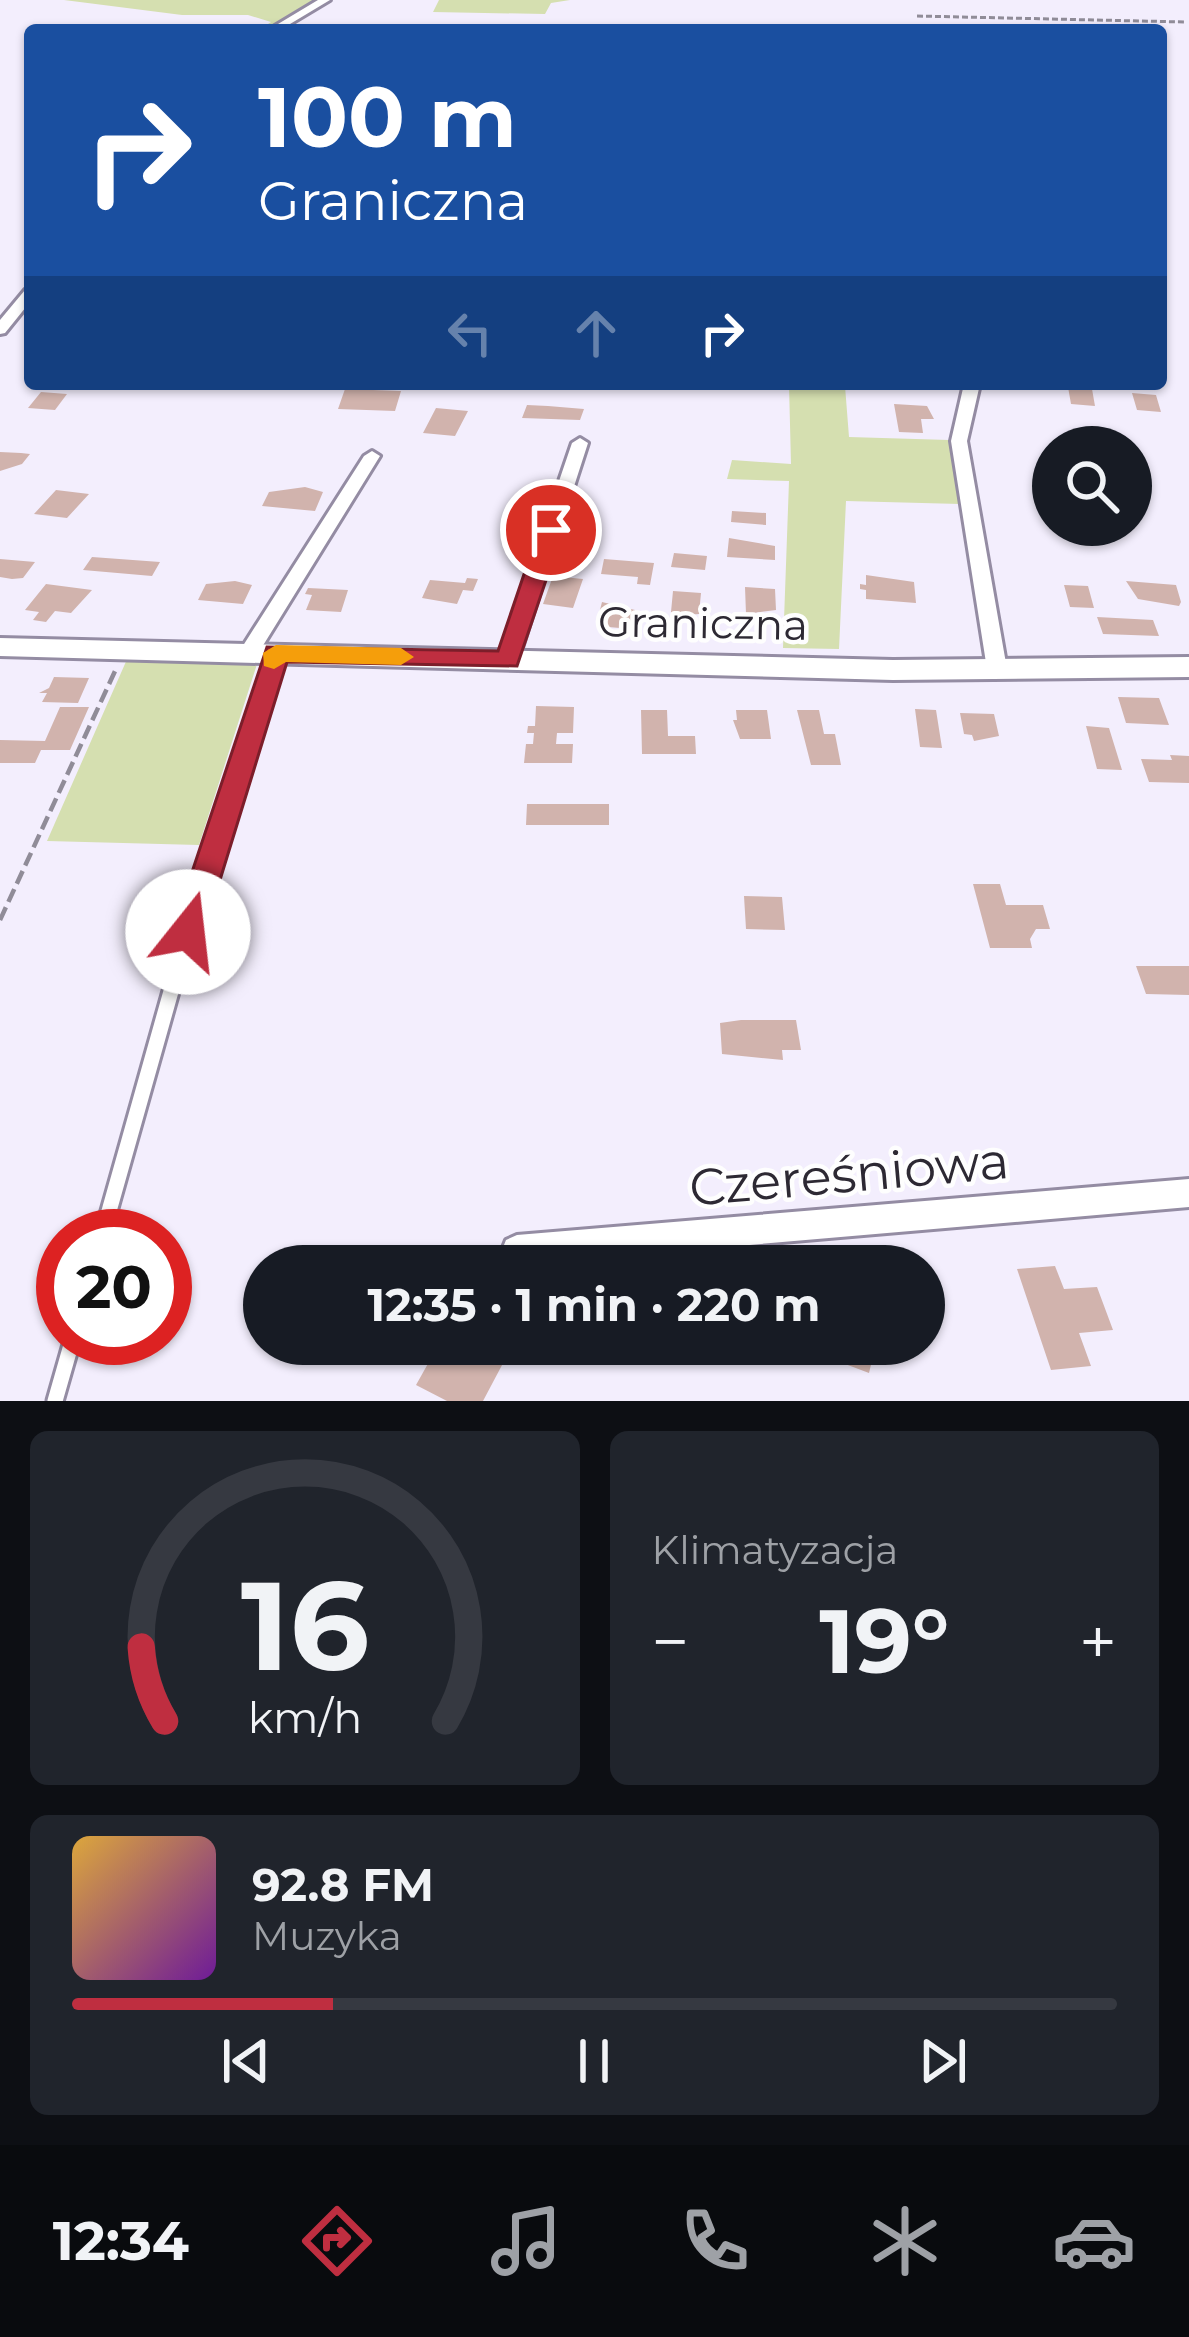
<!DOCTYPE html>
<html lang="pl">
<meta charset="utf-8">
<style>
:root{--surface:#171b24;--page:#20242c;--text:#f1f3f6;--muted:#9ea1a6;--line:#363941;--accent:#bf2e40}
body{margin:0;font-family:Montserrat,sans-serif;background:var(--page);color:var(--text);height:100vh;display:flex;flex-direction:column;font-size:45px;white-space:nowrap}
*{box-sizing:border-box;margin:0}
p{font-size:39px;color:var(--muted)}
.icon{flex:none;width:66px;height:66px;fill:none;stroke:currentColor;stroke-width:2;stroke-linecap:round;stroke-linejoin:round}
.map{position:relative;height:1401px;overflow:hidden}
.panel{display:flex;flex-direction:column;gap:30px;padding:30px;background:#0d0f14;flex:1}
.panel>*{flex:none}
.top-card{position:absolute;left:24px;top:24px;width:1143px;height:366px;border-radius:12px;box-shadow:0 3px 9px #0004;background:#1a4fa0;color:#fff;overflow:hidden}
.controls{position:absolute;left:1032px;top:426px;display:grid;gap:24px}
.controls a{display:grid;place-items:center;width:120px;height:120px;border-radius:50%;background:var(--surface);box-shadow:0 3px 9px #0004;font-size:60px}
.speed{position:absolute;left:36px;top:1209px;display:flex;gap:24px;font-size:60px;font-weight:700;text-align:center}
.speed>*{display:grid;place-content:center;width:156px;height:156px;border-radius:50%;background:var(--surface);box-shadow:0 3px 9px #0004;line-height:1}
.speed .limit{border:18px solid #d22;background:#fff;color:#111}
.pin{position:absolute;display:grid;place-items:center;width:102px;height:102px;color:#fff;margin:-51px;border:6px solid #fff;border-radius:50%;box-shadow:0 3px 12px #0007}
.me{position:absolute;width:132px;margin:-66px;rotate:16deg;stroke-linejoin:round;filter:drop-shadow(0 0 9px #0008)}
.turn{display:flex;align-items:center;gap:42px;height:252px;padding:0 36px;font-size:54px}
.turn .icon{width:156px;height:156px;stroke-width:2.5}
.turn b{display:block;font-size:84px;line-height:102px}
.lanes{display:flex;align-items:center;height:114px;padding:0 36px;background:#0003;justify-content:center;gap:60px;direction:ltr}
.lanes .off{opacity:.35}
.big{font-size:90px;font-weight:700;line-height:1.1}
.panel .tile{flex:1;display:flex;flex-direction:column;justify-content:center;gap:18px;min-width:0;padding:0 42px;border-radius:18px;background:var(--page)}
.panel .dial{align-items:center;gap:0}
.dial svg{height:312px;overflow:visible;fill:none;stroke:var(--line);stroke-width:7;stroke-linecap:round;text-anchor:middle}
.dial text{fill:var(--text);stroke:none}
.song{display:flex;align-items:center;gap:36px}
.cover{width:144px;height:144px;border-radius:18px;background:linear-gradient(135deg,hsl(40 70% 55%),hsl(280 70% 35%))}
.played{height:12px;border-radius:6px;background:linear-gradient(90deg,var(--accent) 25%,var(--line) 25%)}
.keys{display:flex;justify-content:space-around;direction:ltr}
.heat{display:flex;justify-content:space-between;align-items:center;font-size:66px;direction:ltr}
.panel .tiles{flex:1;display:grid;gap:30px;grid-template-columns:1fr 1fr}
.tile:last-child{grid-column:span 2}
.trip{position:absolute;left:243px;top:1245px;width:702px;height:120px;border-radius:60px;background:var(--surface);box-shadow:0 3px 9px #0004;font-weight:700;line-height:120px;text-align:center}
.menu{display:flex;height:192px;justify-content:space-around;align-items:center;background:#090b0e;color:var(--muted)}
.menu .icon{width:84px;height:84px}
.menu .selected{color:var(--accent)}
.menu b{font-size:54px;color:var(--text)}
.map>svg:first-child{display:block}
.green{fill:#d5dfb0}
.building{fill:#d1b3ad}
.lines{fill:none;stroke-linecap:round;stroke-linejoin:round}
.lane-far1-casing{stroke:#948ca3;stroke-width:16}
.lane-casing{stroke:#948ca3;stroke-width:21}
.street-casing{stroke:#948ca3;stroke-width:6}
.secondary-casing{stroke:#948ca3;stroke-width:6}
.path-far1{stroke:#908c98;stroke-width:3;stroke-dasharray:6 3;stroke-linecap:butt}
.path{stroke:#908c98;stroke-width:4.5;stroke-dasharray:14 6;stroke-linecap:butt}
.lane-far1{stroke:#fff;stroke-width:10}
.lane{stroke:#fff;stroke-width:15}
.street{fill:#fff;fill-rule:evenodd}
.secondary{fill:#fff;fill-rule:evenodd}
.route{fill:#bf2e40;stroke:#7c1e2a;stroke-width:3}
.slow{fill:#f59e0b}
.labels{text-anchor:middle;stroke-width:9;stroke-linejoin:round;paint-order:stroke}
.street-label{font-size:42px;fill:#2d2933;stroke:#fefefe}
.near-street-label{font-size:51px;fill:#2d2933;stroke:#fefefe}
</style>
<div class="map">
<svg width="1189" height="1401" viewBox="0 0 1189 1401">
<rect width="100%" height="100%" fill="#f3eefd"/>
<path class="green" d="M 64,0 L 319,0 L 269,30 L 259,30 L 271,22 L 248,15 L 182,15 Z
M 439,0 L 570,0 L 551,3 L 545,14 L 433,12 Z
M 789,385 L 845,386 L 849,437 L 949,440 L 960,504 L 846,501 L 839,649 L 783,648 L 789,481 L 727,479 L 732,460 L 791,464 Z
M 128,657 L 258,661 L 199,845 L 47,841 Z"/>
<path class="building" d="M 1068,387 L 1092,389 L 1095,406 L 1071,404 Z
M 345,389 L 401,391 L 395,411 L 338,409 Z
M 41,392 L 67,394 L 55,410 L 28,408 Z
M 1132,393 L 1156,395 L 1161,412 L 1137,410 Z
M 894,404 L 927,406 L 934,419 L 921,419 L 923,433 L 899,432 Z
M 527,405 L 548,406 L 584,409 L 580,420 L 522,418 Z
M 436,408 L 468,411 L 455,436 L 423,433 Z
M 0,452 L 21,453 L 30,454 L 22,464 L 0,471 Z
M 305,487 L 323,492 L 315,511 L 262,506 L 269,492 Z
M 56,490 L 89,494 L 67,518 L 34,514 Z
M 732,511 L 766,513 L 766,525 L 731,522 Z
M 556,534 L 595,538 L 591,553 L 551,550 Z
M 729,538 L 775,546 L 775,560 L 727,557 Z
M 674,553 L 707,556 L 705,570 L 671,567 Z
M 92,557 L 160,562 L 152,576 L 83,570 Z
M 0,559 L 35,562 L 23,578 L 12,579 L 0,577 Z
M 604,559 L 654,563 L 650,585 L 637,584 L 638,577 L 601,574 Z
M 866,575 L 914,582 L 916,603 L 866,599 L 866,590 L 860,589 L 860,584 L 866,585 Z
M 553,576 L 583,579 L 573,608 L 543,604 Z
M 467,578 L 478,579 L 473,591 L 463,590 L 457,604 L 422,598 L 430,580 L 465,583 Z
M 235,581 L 252,585 L 243,604 L 198,600 L 206,584 Z
M 1126,581 L 1176,585 L 1181,602 L 1179,606 L 1138,599 Z
M 46,584 L 92,590 L 71,613 L 55,611 L 46,622 L 33,620 L 39,612 L 25,610 Z
M 1064,585 L 1088,586 L 1094,608 L 1070,607 Z
M 745,587 L 775,589 L 776,610 L 746,614 Z
M 308,588 L 348,590 L 341,612 L 306,610 L 312,595 L 305,594 Z
M 673,591 L 701,593 L 699,614 L 676,616 L 671,612 Z
M 602,602 L 635,610 L 632,629 L 596,626 Z
M 1097,617 L 1153,620 L 1159,636 L 1103,634 Z
M 54,677 L 89,678 L 78,703 L 42,702 L 47,693 L 39,693 L 49,688 Z
M 1118,697 L 1159,698 L 1169,725 L 1126,723 Z
M 536,706 L 574,707 L 573,733 L 557,733 L 556,744 L 573,744 L 572,763 L 524,763 L 526,744 L 533,744 L 534,733 L 527,733 L 528,726 L 535,726 Z
M 60,707 L 89,707 L 70,750 L 41,750 L 35,763 L 0,763 L 0,740 L 45,741 Z
M 915,709 L 936,710 L 942,748 L 920,747 Z
M 641,710 L 667,710 L 668,736 L 695,736 L 696,754 L 642,754 Z
M 736,710 L 767,710 L 771,739 L 740,739 L 733,720 L 737,720 Z
M 797,710 L 819,710 L 824,734 L 835,734 L 841,765 L 811,765 Z
M 960,713 L 994,714 L 999,736 L 974,741 L 972,735 L 964,734 Z
M 1086,726 L 1109,728 L 1122,770 L 1097,769 Z
M 1170,755 L 1189,756 L 1189,783 L 1149,782 L 1141,759 L 1172,760 Z
M 527,804 L 609,804 L 609,825 L 526,825 Z
M 973,884 L 1000,884 L 1006,905 L 1043,905 L 1050,929 L 1036,929 L 1030,939 L 1032,948 L 990,948 Z
M 744,896 L 782,897 L 785,930 L 746,929 Z
M 1136,966 L 1189,966 L 1189,995 L 1146,994 Z
M 741,1020 L 796,1020 L 801,1050 L 782,1050 L 783,1060 L 722,1054 L 720,1023 Z
M 1055,1266 L 1064,1289 L 1097,1287 L 1113,1330 L 1079,1333 L 1091,1366 L 1051,1370 L 1017,1269 Z
M 439,1344 L 503,1344 L 511,1348 L 483,1401 L 447,1401 L 416,1385 Z
M 819,1344 L 876,1344 L 869,1373 L 816,1353 Z"/>
<g class="lines">
<g class="lane-far1-casing">
<path id="lane-far1" d="M 179,966 L 276,653"/>
</g>
<g class="lane-casing">
<path id="lane" d="M 102,1236 L 179,963
M 55,1401 L 73,1338"/>
</g>
<g class="street-casing">
<path id="street" d="M 318,0 L 330,0 L 280,30 L 268,30 Z
M 30,289 L 30,302 L 5,333 L 0,334 L 0,320 L 25,290 Z
M 964,384 L 980,384 L 967,441 L 1007,669 L 997,676 L 987,669 L 951,441 Z
M 580,438 L 588,443 L 518,660 L 508,667 L 501,665 L 498,660 L 572,443 Z
M 372,451 L 380,456 L 259,652 L 249,658 L 242,657 L 239,652 L 364,456 Z
M 1189,1179 L 1189,1207 L 517,1265 L 506,1260 L 502,1250 L 506,1240 L 517,1235 Z"/>
</g>
<g class="secondary-casing">
<path id="secondary" d="M 0,638 L 893,660 L 1189,657 L 1189,677 L 893,680 L 0,656 Z"/>
</g>
<path class="path-far1" d="M 917,16 L 1185,22"/>
<path class="path" d="M 0,920 L 116,669"/>
<use href="#lane-far1" class="lane-far1"/>
<use href="#lane" class="lane"/>
<use href="#street" class="street"/>
<use href="#secondary" class="secondary"/>
</g>
<path class="route" d="M 551,523 L 563,530 L 517,666 L 287,662 L 204,932 L 200,941 L 188,945 L 177,941 L 172,932 L 267,647 L 498,651 L 539,530 Z"/>
<path class="slow" d="M 276,645 L 401,648 L 414,657 L 401,665 L 286,662 L 274,669 L 264,666 L 263,653 Z"/>
<g class="labels">
<g class="street-label">
<text transform="translate(703 623) rotate(1)" y="15">Graniczna</text>
</g>
<g class="near-street-label">
<text transform="translate(849 1174) rotate(-5)" y="18">Czereśniowa</text>
</g>
</g>
</svg>
<div class="controls">
<a><svg class="icon" aria-label="search" viewBox="0 0 24 24"><circle cx="10" cy="10" r="6"/><path d="M15 15l6 6"/></svg></a>
</div>
<div class="speed"><div class="limit">20</div></div>
<div class="pin" style="left:551px;top:530px;background:#d93025"><svg class="icon" aria-label="arrive" viewBox="0 0 24 24"><path d="M6 21V4h12l-3 4 3 4H6"/></svg></div>
<svg class="me" style="left:188px;top:932px" viewBox="-20 -20 40 40"><circle r="19" fill="#fff"/><path d="M0-13L10 11 0 6-10 11z" fill="#bf2e40"/></svg>
<div class="trip">12:35 · 1 min · 220 m</div>
<div class="top-card">
<div class="turn"><svg class="icon" aria-label="right" viewBox="0 0 24 24"><path d="M7 20v-9h11M14 6l5 5-5 5"/></svg><div><b>100 m</b>Graniczna</div></div>
<div class="lanes"><svg class="icon off" aria-label="left" viewBox="0 0 24 24"><path d="M17 20v-9H6M10 6l-5 5 5 5"/></svg><svg class="icon off" aria-label="ahead" viewBox="0 0 24 24"><path d="M12 20V5M6 11l6-6 6 6"/></svg><svg class="icon" aria-label="right" viewBox="0 0 24 24"><path d="M7 20v-9h11M14 6l5 5-5 5"/></svg></div>
</div>
</div>
<section class="panel">
<div class="tiles">
<div class="tile dial"><svg viewBox="0 0 100 80">
<path d="M14 69A42 42 0 1 1 86 69"/>
<path d="M14 69A42 42 0 0 1 8 50" stroke="#bf2e40"/>
<text x="50" y="56" font-size="32" font-weight="700">16</text>
<text x="50" y="72" font-size="11">km/h</text>
</svg></div>
<div class="tile"><p>Klimatyzacja</p>
<div class="heat"><a>−</a><b class="big">19°</b><a>+</a></div>
</div>
<div class="tile">
<div class="song"><i class="cover"></i><div><b>92.8 FM</b><p>Muzyka</p></div></div>
<div class="played"></div>
<div class="keys"><svg class="icon" aria-label="previous" viewBox="0 0 24 24"><path d="M18 5L8 12l10 7zM5 5v14"/></svg><svg class="icon" aria-label="pause" viewBox="0 0 24 24"><path d="M8 5v14M16 5v14"/></svg><svg class="icon" aria-label="next" viewBox="0 0 24 24"><path d="M6 5l10 7-10 7zM19 5v14"/></svg></div>
</div>
</div>
</section>
<nav class="menu">
<b>12:34</b>
<svg class="icon selected" aria-label="directions" viewBox="0 0 24 24"><path d="M12 3l9 9-9 9-9-9zM9 14v-3h6M13 9l2 2-2 2"/></svg>
<svg class="icon" aria-label="music" viewBox="0 0 24 24"><path d="M9 18V5l10-2v13"/><circle cx="6" cy="18" r="3"/><circle cx="16" cy="16" r="3"/></svg>
<svg class="icon" aria-label="phone" viewBox="0 0 24 24"><path d="M5 4h4l2 5-3 2q2 4 5 5l2-3 5 2v4C11 20 4 13 5 4z"/></svg>
<svg class="icon" aria-label="climate" viewBox="0 0 24 24"><path d="M12 3v18M4 7l16 10M4 17L20 7"/></svg>
<svg class="icon" aria-label="car" viewBox="0 0 24 24"><path d="M5 17H2v-5l4-1 3-4h7l3 4 3 1v5h-3M9 17h6M6 11h13"/><circle cx="7" cy="17" r="2"/><circle cx="17" cy="17" r="2"/></svg>
</nav>
